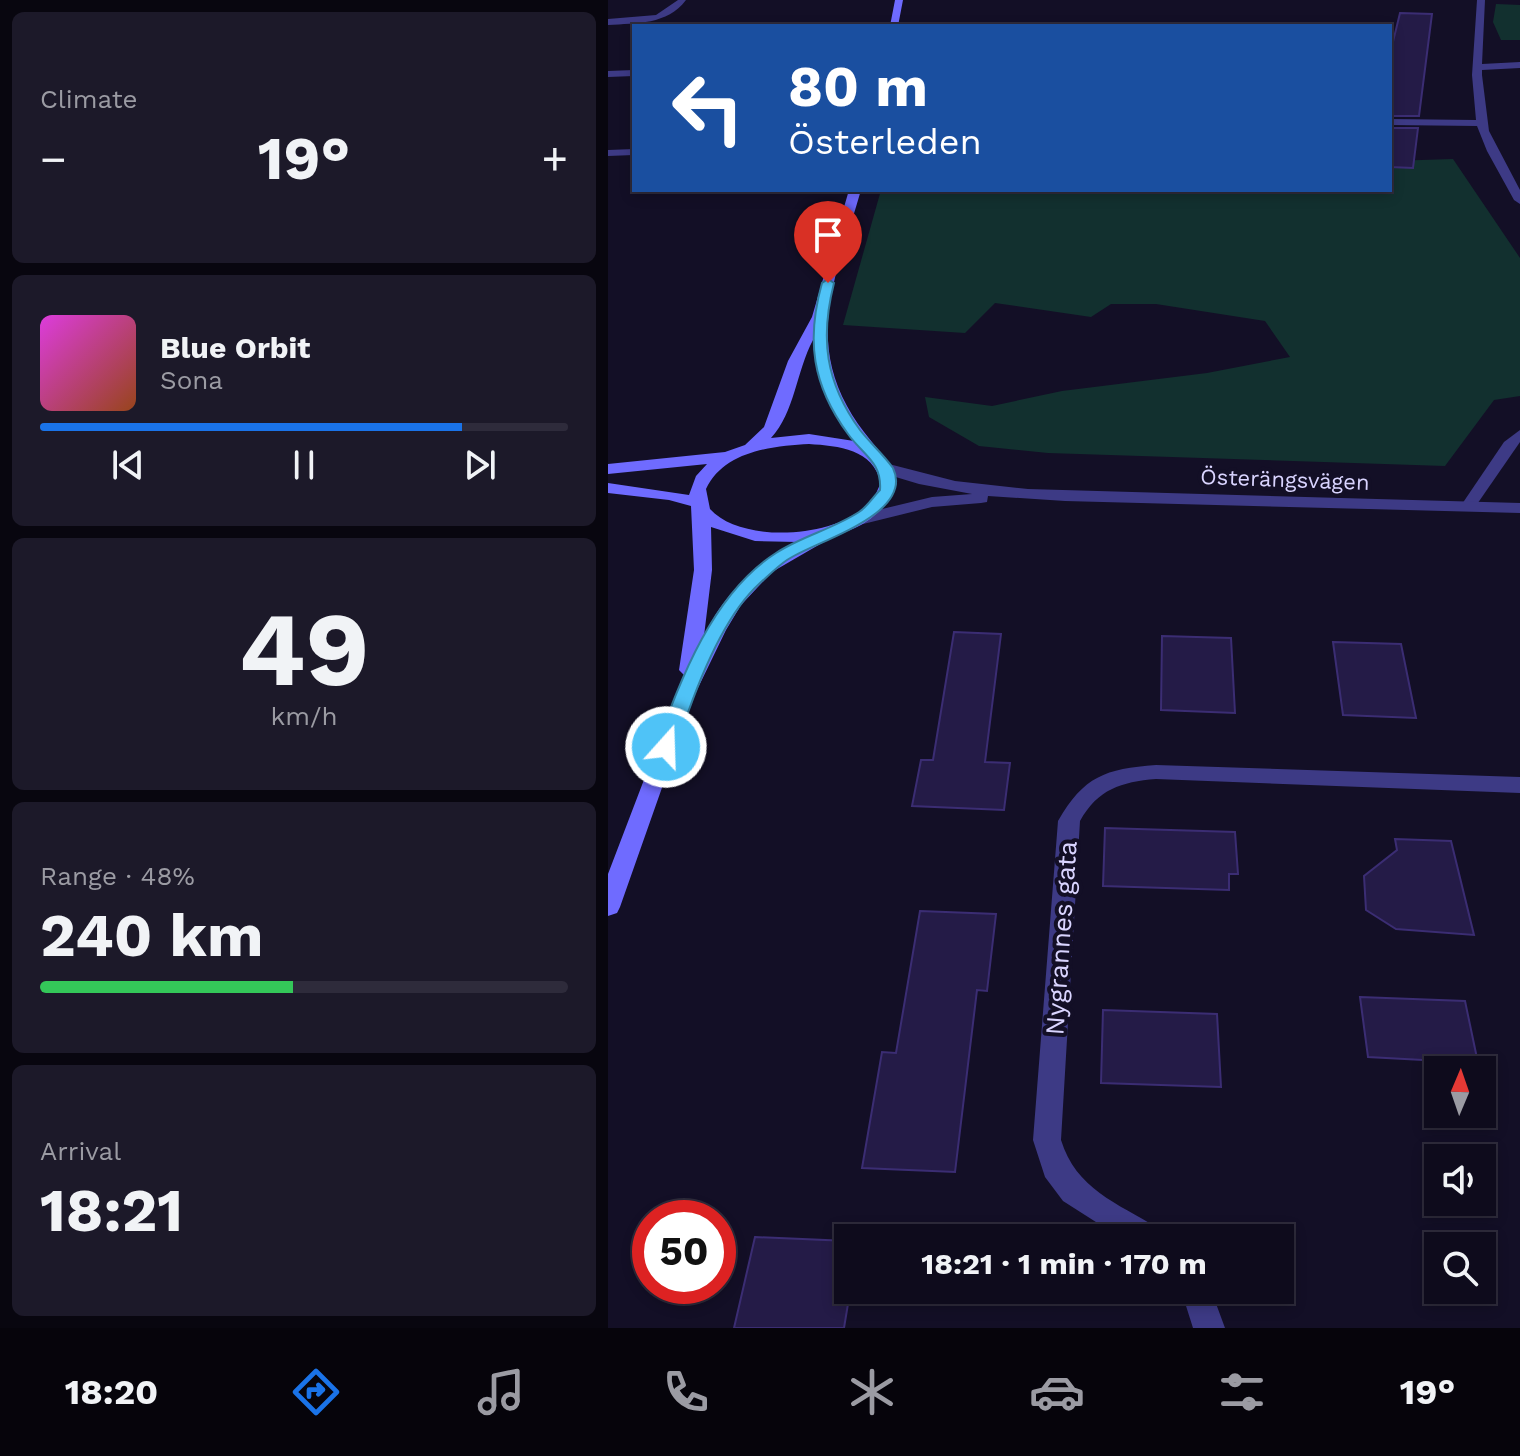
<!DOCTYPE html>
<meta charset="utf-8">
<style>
:root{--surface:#0e0b1c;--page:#1c1929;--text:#f1f3f6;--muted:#9b9ba3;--line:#2e2b3b;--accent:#1a73e8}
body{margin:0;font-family:"Work Sans",sans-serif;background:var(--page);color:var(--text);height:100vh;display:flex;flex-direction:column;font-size:30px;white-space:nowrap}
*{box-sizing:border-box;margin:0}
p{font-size:26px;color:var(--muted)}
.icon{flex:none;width:44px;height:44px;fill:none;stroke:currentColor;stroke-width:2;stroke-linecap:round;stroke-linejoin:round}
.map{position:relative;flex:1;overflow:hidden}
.drawer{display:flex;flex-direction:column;gap:12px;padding:12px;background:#08060f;width:608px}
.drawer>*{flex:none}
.guide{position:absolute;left:24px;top:24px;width:760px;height:168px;border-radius:0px;box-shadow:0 4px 12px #0003,0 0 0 2px var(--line);background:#1a4fa0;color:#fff;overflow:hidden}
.needle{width:52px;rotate:2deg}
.fabs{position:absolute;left:816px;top:1056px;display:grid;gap:16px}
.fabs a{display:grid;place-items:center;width:72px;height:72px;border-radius:0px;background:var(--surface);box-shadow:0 4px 12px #0003,0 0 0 2px var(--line);font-size:40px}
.speed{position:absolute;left:24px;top:1200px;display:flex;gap:16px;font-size:40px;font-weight:700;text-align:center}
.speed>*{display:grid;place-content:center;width:104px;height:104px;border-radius:50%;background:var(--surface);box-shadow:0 4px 12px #0003,0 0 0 2px var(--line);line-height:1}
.speed .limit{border:12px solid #d22;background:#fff;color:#111}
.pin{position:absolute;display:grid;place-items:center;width:68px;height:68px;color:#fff;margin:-82px -34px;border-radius:50% 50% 50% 0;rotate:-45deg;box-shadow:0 0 8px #0007}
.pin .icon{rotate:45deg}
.me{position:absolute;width:88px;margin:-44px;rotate:20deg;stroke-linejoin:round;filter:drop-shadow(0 0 6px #0008)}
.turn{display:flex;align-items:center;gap:28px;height:168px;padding:0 24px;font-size:36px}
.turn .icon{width:104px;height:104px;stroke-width:2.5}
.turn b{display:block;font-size:56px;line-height:68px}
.big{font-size:60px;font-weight:700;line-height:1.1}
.drawer .tile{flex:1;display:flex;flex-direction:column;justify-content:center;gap:12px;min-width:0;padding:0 28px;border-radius:12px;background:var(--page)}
.drawer .dial{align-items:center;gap:0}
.dial b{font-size:104px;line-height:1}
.song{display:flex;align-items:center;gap:24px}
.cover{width:96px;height:96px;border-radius:12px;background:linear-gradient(135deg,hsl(300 70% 55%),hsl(20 70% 35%))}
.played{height:8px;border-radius:4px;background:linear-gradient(90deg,var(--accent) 80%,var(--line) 80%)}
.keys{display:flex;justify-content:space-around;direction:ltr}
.heat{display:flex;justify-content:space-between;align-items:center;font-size:44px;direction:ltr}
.charge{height:12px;border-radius:6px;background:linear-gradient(90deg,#34c759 48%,var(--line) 0)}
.trip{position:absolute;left:226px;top:1224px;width:460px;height:80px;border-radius:0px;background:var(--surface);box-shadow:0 4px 12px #0003,0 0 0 2px var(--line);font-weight:700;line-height:80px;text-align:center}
.tabs{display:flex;height:128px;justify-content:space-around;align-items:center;background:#06040b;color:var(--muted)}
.tabs .icon{width:56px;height:56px}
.tabs .current{color:var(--accent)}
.tabs b{font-size:36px;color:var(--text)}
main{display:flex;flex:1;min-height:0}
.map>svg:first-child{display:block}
.green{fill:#12302f}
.building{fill:#241b47;stroke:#3b2d73;stroke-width:2}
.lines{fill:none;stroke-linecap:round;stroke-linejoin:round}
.lane{fill:#3d3a85;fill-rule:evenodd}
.street{fill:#3d3a85;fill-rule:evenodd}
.secondary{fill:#6f6bff;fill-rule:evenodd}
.route{fill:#4fc3f7;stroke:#337fa1;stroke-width:2}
.labels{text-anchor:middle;stroke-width:8;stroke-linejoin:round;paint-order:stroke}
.street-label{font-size:22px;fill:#d9d4ff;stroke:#130f26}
.near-street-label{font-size:26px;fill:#d9d4ff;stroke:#130f26}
</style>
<main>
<section class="drawer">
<div class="tile"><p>Climate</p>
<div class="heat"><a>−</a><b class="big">19°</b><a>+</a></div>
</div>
<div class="tile">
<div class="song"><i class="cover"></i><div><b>Blue Orbit</b><p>Sona</p></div></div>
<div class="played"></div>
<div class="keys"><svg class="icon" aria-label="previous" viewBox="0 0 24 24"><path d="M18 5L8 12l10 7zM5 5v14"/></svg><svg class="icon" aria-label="pause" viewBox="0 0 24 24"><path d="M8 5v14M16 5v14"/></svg><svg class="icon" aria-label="next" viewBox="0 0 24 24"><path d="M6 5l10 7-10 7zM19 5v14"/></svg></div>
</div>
<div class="tile dial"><b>49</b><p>km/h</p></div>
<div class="tile"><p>Range · 48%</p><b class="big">240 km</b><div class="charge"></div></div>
<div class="tile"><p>Arrival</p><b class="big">18:21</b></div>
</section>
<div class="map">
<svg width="912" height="1328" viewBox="0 0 912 1328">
<rect width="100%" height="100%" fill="#130f26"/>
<path class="green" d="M 888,4 L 912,5 L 912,40 L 893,40 L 885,22 Z
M 845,159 L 912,258 L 912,396 L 886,400 L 837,466 L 440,453 L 371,446 L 321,417 L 317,397 L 384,406 L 454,391 L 599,373 L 682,357 L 657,321 L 548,304 L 503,304 L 483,317 L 387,303 L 357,333 L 235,325 L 273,190 L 782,190 L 782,161 Z"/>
<path class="building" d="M 792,13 L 824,14 L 811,116 L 782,116 L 782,54 Z
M 782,128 L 810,128 L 805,168 L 782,167 Z
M 346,632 L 393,634 L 377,762 L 402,763 L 396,810 L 304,806 L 313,760 L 325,760 Z
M 554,636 L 623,638 L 627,713 L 553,710 Z
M 725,642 L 793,644 L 808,718 L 735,715 Z
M 497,828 L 627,832 L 630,874 L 621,874 L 621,890 L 495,886 Z
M 787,839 L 843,841 L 866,935 L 788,929 L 758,910 L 756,876 L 789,850 Z
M 312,911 L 388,914 L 379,991 L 369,990 L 347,1172 L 254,1168 L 274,1052 L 288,1053 Z
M 752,997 L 857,1001 L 870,1063 L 760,1057 Z
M 495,1010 L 609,1014 L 613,1087 L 493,1083 Z
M 147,1237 L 240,1241 L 240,1304 L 236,1328 L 126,1328 Z"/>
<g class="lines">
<path class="lane" d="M 912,430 L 912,442 L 865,510 L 855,510 L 852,507 L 896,442 Z"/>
<path class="street" d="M 70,0 L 78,0 C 59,25 29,23 0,25 L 0,19 L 48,15 Z
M 869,0 L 877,0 L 874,64 L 912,62 L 912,68 L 874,70 L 874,75 L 881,131 L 912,190 L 912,204 L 906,200 L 879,151 L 869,126 L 782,125 L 782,119 L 868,120 L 864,75 Z
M 26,70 L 26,76 L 0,77 L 0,71 Z
M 26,149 L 26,155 L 0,156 L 0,150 Z
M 277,463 L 347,481 L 420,489 L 912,503 L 912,513 L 457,501 L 380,496 L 379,502 L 373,503 L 324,507 L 247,526 L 241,525 L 238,521 L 241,517 L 324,497 L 364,494 L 311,484 L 271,472 L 269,468 Z
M 548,765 L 912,777 L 912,793 L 548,779 C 513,782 490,789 472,821 L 453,1140 C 468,1189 509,1203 550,1228 L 554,1238 L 513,1238 L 455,1201 L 437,1177 L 425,1140 L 450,821 C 476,776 497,769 548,765 Z
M 573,1290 L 603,1290 L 617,1328 L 585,1328 Z"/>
<path class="secondary" d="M 287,0 L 295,0 L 290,26 L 282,26 Z
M 241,190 L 253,190 C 232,265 198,331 239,406 C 252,431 271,448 286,471 L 289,483 C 273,518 253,529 216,538 L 214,543 L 164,572 L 133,605 L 118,630 L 87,694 L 12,907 L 9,913 L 0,916 L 0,874 L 76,675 L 71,670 L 86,570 L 83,506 L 61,500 L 0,493 L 0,483 L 81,495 L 88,476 L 99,464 L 0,474 L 0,464 L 117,452 L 137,445 L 156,427 L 180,361 L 204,317 ZM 205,340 L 215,389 L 246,441 L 201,434 L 163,438 C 187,412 188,372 205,340 ZM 201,444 C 231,446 265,449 273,483 C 270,488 268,495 264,500 C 235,538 134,545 102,509 L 98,489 C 116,451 164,446 201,444 ZM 103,527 L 147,541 L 190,542 C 148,566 118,590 96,636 L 104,570 Z"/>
</g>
<path class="route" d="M 220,279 L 226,283 C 212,338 217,382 252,430 C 262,443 275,454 285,468 C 307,515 207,541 179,560 C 170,566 160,576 151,584 C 116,616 91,680 76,724 C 72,735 70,750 58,753 L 51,752 L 48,747 C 73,679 104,594 168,553 C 194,536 225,529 251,512 C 259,507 265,497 272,490 C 274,462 255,455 240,434 C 204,385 198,340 214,283 Z"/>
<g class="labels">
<g class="street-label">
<text transform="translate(677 479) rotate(2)" y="8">Österängsvägen</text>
</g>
<g class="near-street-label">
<text transform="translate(453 938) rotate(-86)" y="9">Nygrannes gata</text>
</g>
</g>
</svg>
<div class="fabs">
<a><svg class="needle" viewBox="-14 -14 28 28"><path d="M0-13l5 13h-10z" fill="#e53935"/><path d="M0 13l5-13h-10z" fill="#9b9ba3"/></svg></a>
<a><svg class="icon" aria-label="sound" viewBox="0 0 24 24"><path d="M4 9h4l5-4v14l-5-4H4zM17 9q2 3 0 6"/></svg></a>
<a><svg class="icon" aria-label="search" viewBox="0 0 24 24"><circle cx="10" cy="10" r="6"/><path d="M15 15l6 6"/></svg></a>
</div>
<div class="speed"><div class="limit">50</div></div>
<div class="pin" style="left:220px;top:283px;background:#d93025"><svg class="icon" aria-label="arrive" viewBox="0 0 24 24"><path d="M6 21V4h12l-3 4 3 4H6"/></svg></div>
<svg class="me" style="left:58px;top:747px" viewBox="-20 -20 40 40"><circle r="17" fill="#4fc3f7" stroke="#fff" stroke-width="3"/><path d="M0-11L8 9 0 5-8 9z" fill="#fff"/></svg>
<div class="trip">18:21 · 1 min · 170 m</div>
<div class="guide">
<div class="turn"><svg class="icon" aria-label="left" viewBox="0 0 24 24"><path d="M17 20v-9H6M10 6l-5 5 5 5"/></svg><div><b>80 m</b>Österleden</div></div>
</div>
</div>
</main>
<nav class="tabs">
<b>18:20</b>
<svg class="icon current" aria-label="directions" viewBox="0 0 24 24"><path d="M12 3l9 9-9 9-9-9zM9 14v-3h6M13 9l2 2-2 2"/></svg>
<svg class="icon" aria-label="music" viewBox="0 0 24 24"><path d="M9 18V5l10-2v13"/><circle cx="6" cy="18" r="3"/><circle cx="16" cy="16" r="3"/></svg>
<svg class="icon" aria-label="phone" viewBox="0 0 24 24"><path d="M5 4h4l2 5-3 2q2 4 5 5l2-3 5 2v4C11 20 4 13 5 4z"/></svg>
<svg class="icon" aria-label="climate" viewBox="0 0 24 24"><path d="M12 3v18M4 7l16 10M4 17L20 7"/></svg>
<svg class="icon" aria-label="car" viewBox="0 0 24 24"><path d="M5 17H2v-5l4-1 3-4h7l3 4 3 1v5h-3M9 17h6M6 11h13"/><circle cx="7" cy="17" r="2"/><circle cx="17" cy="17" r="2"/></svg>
<svg class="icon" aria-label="filters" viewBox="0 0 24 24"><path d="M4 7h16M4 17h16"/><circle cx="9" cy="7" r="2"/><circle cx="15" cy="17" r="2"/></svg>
<b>19°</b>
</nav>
